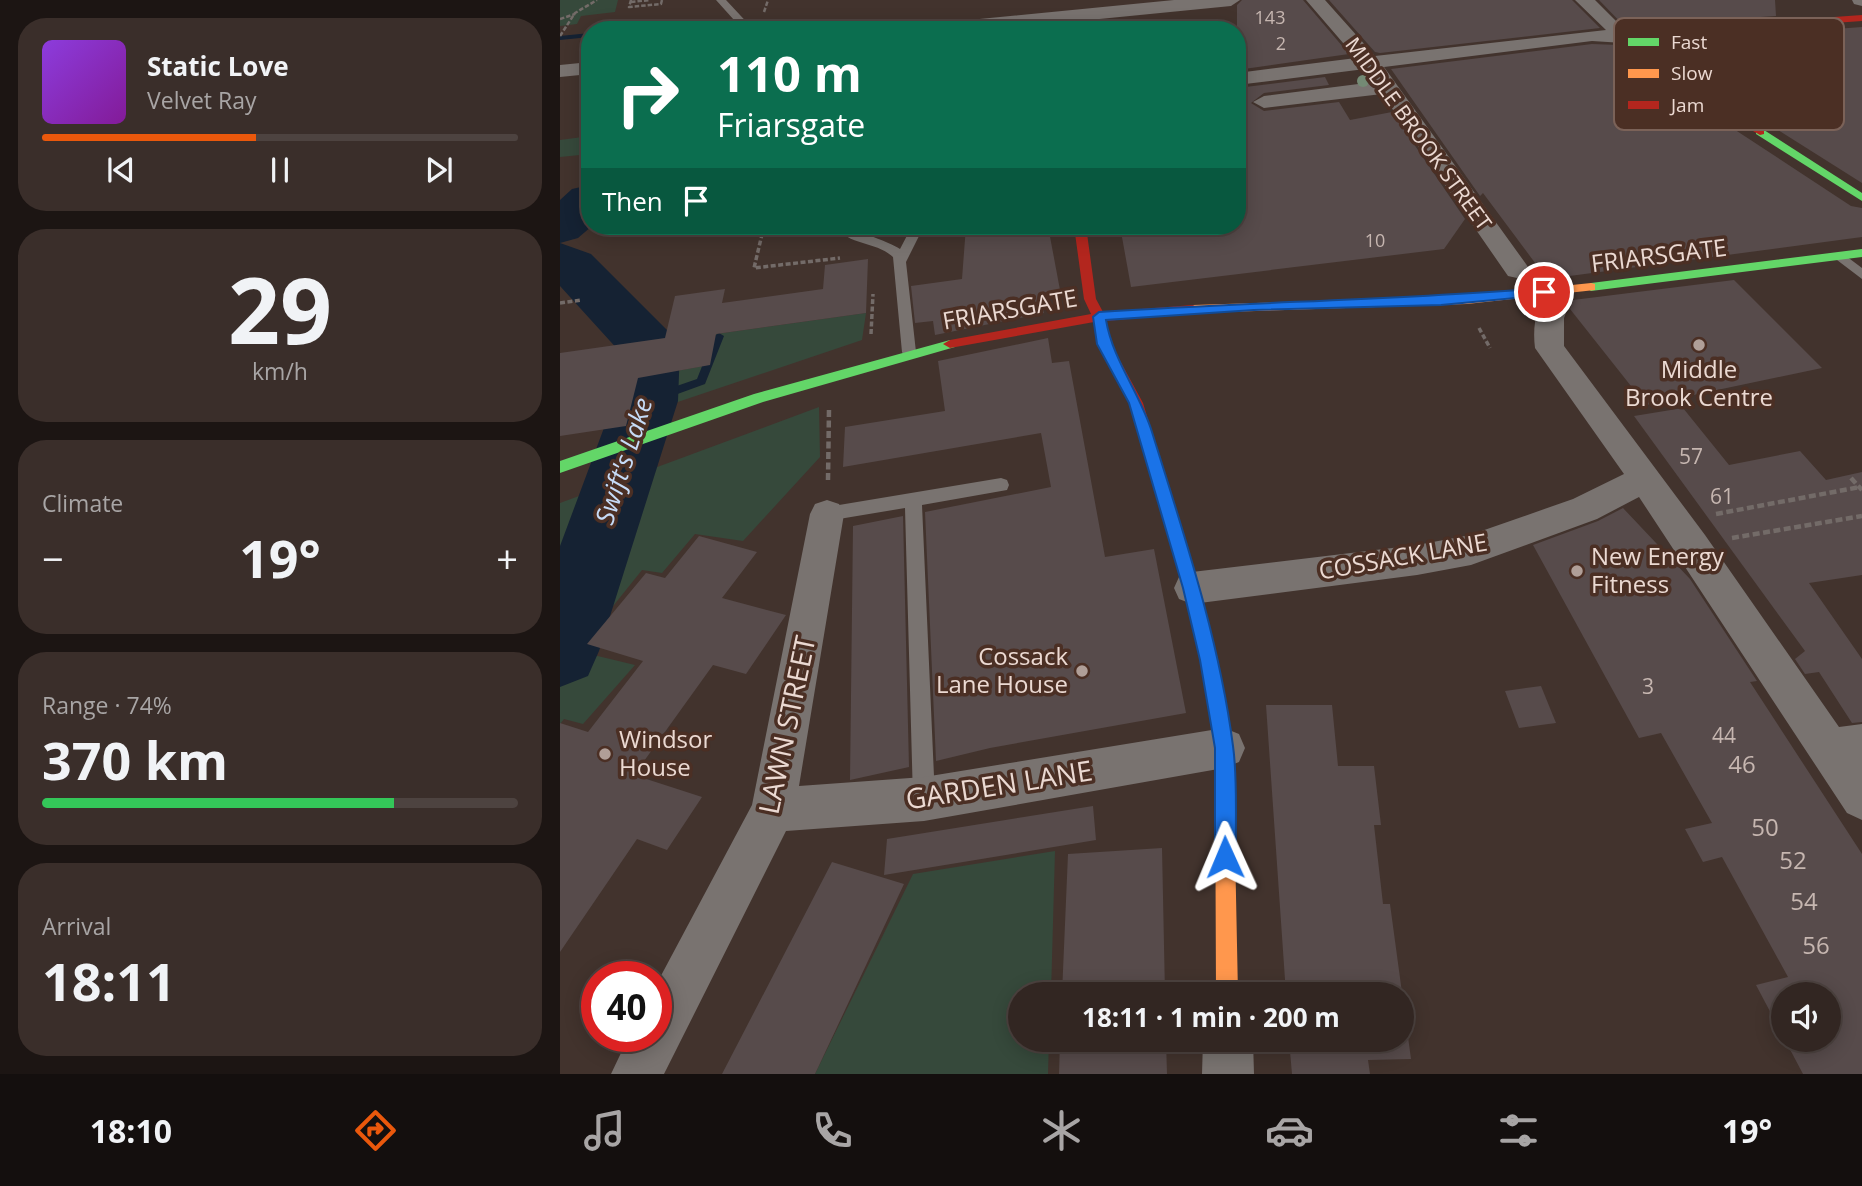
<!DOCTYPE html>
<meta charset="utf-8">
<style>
:root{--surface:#322622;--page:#3a2e2a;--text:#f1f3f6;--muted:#a8a5a5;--line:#4d4340;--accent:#ea580c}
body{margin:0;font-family:"Open Sans",sans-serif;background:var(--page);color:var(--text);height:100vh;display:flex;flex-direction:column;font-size:26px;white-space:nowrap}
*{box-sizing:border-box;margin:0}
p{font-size:23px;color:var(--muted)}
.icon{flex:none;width:38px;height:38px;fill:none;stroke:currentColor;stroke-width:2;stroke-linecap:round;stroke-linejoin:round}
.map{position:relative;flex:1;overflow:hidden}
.details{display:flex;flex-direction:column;gap:18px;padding:18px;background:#1c1513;width:560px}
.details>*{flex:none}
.top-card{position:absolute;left:21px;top:21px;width:665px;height:214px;border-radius:28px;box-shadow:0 4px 18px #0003,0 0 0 2px var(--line);background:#0b6e4f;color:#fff;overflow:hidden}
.buttons{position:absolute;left:1211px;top:982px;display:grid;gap:14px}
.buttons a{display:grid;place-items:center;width:70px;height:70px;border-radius:50%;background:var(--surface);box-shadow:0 4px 18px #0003,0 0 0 2px var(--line);font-size:35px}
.speed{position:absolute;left:21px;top:961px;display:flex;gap:14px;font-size:35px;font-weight:700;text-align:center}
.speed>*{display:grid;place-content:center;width:91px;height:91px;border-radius:50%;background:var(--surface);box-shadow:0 4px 18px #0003,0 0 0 2px var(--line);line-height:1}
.speed .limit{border:10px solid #d22;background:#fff;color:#111}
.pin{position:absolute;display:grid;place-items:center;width:60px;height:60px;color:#fff;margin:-30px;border:4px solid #fff;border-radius:50%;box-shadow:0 2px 7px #0007}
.me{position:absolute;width:77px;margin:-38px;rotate:359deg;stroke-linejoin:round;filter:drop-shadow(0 0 5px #0008)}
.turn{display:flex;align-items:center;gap:24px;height:147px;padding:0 21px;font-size:32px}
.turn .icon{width:91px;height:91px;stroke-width:2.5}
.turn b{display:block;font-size:49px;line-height:60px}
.then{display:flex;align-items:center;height:66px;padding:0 21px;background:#0003;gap:14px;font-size:26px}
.big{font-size:52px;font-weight:700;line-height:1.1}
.details .tile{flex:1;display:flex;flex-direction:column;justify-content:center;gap:10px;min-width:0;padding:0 24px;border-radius:28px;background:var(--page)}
.details .dial{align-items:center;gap:0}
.dial b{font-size:91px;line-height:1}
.song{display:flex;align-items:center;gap:21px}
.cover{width:84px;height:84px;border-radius:10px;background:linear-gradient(135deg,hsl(270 70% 55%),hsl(290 70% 35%))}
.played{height:7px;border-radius:4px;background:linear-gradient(90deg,var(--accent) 45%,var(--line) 45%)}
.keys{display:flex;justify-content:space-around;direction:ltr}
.heat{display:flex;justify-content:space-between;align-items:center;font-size:38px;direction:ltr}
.charge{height:10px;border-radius:5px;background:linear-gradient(90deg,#34c759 74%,var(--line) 0)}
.trip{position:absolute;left:448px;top:982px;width:406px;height:70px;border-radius:35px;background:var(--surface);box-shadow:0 4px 18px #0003,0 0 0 2px var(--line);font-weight:700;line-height:70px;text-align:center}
.menu{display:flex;height:112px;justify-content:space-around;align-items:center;background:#140f0e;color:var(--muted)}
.menu .icon{width:49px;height:49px}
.menu .current{color:var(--accent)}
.menu b{font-size:32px;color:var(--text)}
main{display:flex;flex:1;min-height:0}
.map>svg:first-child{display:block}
.green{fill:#36493b}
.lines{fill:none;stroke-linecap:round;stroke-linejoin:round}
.stream{fill:#152233;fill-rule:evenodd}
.river{fill:#152233;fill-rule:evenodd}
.building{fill:#574b4b}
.street-tunnel{stroke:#5b4c46;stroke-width:21;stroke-dasharray:21 10;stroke-linecap:butt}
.path-far2{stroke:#736b68;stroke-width:2.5;stroke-dasharray:4.5 2;stroke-linecap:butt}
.path-far1{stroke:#736b68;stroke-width:3.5;stroke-dasharray:5 2.5;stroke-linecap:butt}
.path{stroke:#736b68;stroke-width:4.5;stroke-dasharray:7 3.5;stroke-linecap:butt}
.lane{fill:#797370;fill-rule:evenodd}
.street{fill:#797370;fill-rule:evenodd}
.fast{fill:#63d668;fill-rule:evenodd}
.slow{fill:#ff974d;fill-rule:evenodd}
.jam{fill:#b3261e;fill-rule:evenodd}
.tree{fill:#748a74}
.route{fill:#1a73e8;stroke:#114b97;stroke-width:2}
.poi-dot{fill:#b09f98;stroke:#4b2f24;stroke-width:2.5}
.labels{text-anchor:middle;stroke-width:7;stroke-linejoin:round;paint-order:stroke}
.far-number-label{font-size:18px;fill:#c6b6b0}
.far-street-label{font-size:21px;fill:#ebd9d2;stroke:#4b2f24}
.number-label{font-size:21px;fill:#c6b6b0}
.street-label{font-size:24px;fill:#ebd9d2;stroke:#4b2f24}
.poi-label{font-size:24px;fill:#ebd9d2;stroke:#4b2f24;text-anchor:start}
.near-number-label{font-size:24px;fill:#c6b6b0}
.water-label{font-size:26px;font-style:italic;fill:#c6dbf7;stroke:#4b2f24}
.near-street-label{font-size:28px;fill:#ebd9d2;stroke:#4b2f24}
.key{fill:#4b2f24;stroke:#7b6258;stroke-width:2}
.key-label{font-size:19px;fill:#ebd9d2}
</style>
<main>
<section class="details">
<div class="tile">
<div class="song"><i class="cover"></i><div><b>Static Love</b><p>Velvet Ray</p></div></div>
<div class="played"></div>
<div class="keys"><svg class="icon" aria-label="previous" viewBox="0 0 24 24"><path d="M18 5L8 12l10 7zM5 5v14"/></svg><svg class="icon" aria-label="pause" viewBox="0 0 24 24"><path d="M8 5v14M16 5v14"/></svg><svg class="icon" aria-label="next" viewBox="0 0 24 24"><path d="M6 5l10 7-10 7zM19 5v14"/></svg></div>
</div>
<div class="tile dial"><b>29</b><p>km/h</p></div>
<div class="tile"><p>Climate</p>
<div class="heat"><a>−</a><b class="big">19°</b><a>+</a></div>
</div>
<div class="tile"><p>Range · 74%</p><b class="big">370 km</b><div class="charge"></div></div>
<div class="tile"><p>Arrival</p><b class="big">18:11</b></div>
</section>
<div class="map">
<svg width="1302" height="1074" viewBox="0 0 1302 1074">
<rect width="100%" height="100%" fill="#42332d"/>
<path class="green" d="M 0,0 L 58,0 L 55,12 L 21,16 L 17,24 L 0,26 Z
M 30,136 L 30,154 L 0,157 L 0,140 Z
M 306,313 L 302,340 L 91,411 L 94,375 L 149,365 L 156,334 Z
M 259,407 L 260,457 L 183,541 L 135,534 L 102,573 L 82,570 L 17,651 L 75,665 L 23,724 L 4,719 L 0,724 L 0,503 Z
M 495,851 L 491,994 L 460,994 L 460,1040 L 489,1040 L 488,1074 L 255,1074 L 353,874 Z"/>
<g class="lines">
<path class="stream" d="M 160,24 L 162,25 L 162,27 L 103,30 Z
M 30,33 L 30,37 L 0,40 L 0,36 Z
M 159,333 L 164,336 L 145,384 L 90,404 L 82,404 L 81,401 L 82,398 L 137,379 L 154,336 Z"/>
<path class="river" d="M 30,185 L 32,226 L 18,238 L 0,243 L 0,200 L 12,189 Z
M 0,243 L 31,254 L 111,334 L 120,348 L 118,401 L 39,651 L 28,676 L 0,687 L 0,546 L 54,401 L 60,352 L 0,286 Z"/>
</g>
<path class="building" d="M 682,0 L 743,0 L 789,54 L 677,70 L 677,5 Z
M 769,0 L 1012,0 L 1040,28 L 820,53 L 815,52 Z
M 1039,0 L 1215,0 L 1216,16 L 1094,24 L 1074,30 L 1067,29 Z
M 1302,27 L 1302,183 L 1177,104 L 1090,56 L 1084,49 L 1098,42 Z
M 1032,44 L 1058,45 L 1057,50 L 1071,70 L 1157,118 L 1291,206 L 1302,208 L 1302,237 L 987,279 L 923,193 L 920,196 L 831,69 Z
M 765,77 L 769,85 L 704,93 L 691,103 L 704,111 L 779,102 L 790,120 L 832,112 L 905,219 L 884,249 L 571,287 L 560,226 L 677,226 L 677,88 Z
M 406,226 L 488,226 L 500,290 L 481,293 L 484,313 L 375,335 L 373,321 L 355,323 L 351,286 L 402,279 Z
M 308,259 L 306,313 L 156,334 L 150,365 L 78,378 L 66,426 L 0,436 L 0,353 L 105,338 L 115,296 L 165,289 L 162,303 L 263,289 L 265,265 Z
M 1174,280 L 1262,368 L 1086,405 L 1010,309 L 1013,300 Z
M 488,338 L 492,363 L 509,361 L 545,557 L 594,549 L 626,713 L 430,748 L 376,761 L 365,512 L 491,487 L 481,433 L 283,467 L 285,427 L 385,411 L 378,361 Z
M 1123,408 L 1169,465 L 1240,451 L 1266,480 L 1302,472 L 1302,575 L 1249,583 L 1302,659 L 1302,722 L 1292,723 L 1259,672 L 1245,674 L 1235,659 L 1245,651 L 1074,416 Z
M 1063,508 L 1130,579 L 1197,681 L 1190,682 L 1302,854 L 1302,1074 L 1243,1074 L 1225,1040 L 1269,1040 L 1269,994 L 1223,994 L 1223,1036 L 1196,985 L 1228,977 L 1162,857 L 1143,862 L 1125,829 L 1152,823 L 1101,733 L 1079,738 L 973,545 L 1038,521 Z
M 343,516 L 349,767 L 290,780 L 293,526 Z
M 139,536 L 197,552 L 162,598 L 226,615 L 186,674 L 153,665 L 74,775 L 142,797 L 107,850 L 77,839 L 0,952 L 0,723 L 28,732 L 83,661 L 27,644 L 86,573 L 105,578 Z
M 981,686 L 996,723 L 959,728 L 945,691 Z
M 706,705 L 772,705 L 778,766 L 814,766 L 821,825 L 814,825 L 823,904 L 830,904 L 851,1059 L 808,1060 L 810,1074 L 732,1074 L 729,1040 L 842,1040 L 842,994 L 726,994 Z
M 533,806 L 536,840 L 324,875 L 327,839 Z
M 602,848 L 605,994 L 502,994 L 508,854 Z
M 272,862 L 344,884 L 255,1074 L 162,1074 Z
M 500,1040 L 606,1040 L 607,1074 L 499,1074 Z"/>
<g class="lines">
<path class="street-tunnel" d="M 1061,72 L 1067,71"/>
<path class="path-far2" d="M 71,0 L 69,7 L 101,4 L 102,0
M 71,2 L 90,0
M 204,12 L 208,0
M 0,19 L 15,14
M 0,36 L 15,13 L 37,0"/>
<path class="path-far1" d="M 204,226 L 194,268 L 280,258
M 0,303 L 22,300
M 919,328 L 930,348
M 311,334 L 313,294"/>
<path class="path" d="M 1291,478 L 1302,490
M 268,480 L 269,409
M 1156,514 L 1300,487
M 1172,538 L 1302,516"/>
<path class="lane" d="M 156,0 L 166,0 L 194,30 L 183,30 Z
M 275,226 C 286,226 330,242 340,249 L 352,226 L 364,226 L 346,262 L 356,352 L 354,356 L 344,356 L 342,352 L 333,257 C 316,241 289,246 275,226 Z
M 1282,253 L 1302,268 L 1302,279 L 1277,260 L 1275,257 Z
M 441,478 L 447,480 L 449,485 L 447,490 L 362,505 L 375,799 L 372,807 L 364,810 L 356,807 L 353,799 L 345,508 L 267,521 L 261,519 L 258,514 L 261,509 L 267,507 Z"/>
<path class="street" d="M 614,0 L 680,0 L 671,6 L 429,30 L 358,30 L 368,24 Z
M 746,0 L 765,0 L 815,56 L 1046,30 L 1015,0 L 1035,0 L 1066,31 L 1086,34 L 1089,38 L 1079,44 L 1032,41 L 824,67 L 966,264 L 970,270 L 966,276 L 957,278 L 948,276 L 822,94 L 704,108 L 693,102 L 704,96 L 814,82 L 805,69 L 677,85 L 677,73 L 796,58 Z
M 1292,0 L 1302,0 L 1302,6 L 1294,4 Z
M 30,62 L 30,74 L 0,77 L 0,65 Z
M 1000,282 L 1010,285 L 1014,291 L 1004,318 L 1004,346 L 1145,535 L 1279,727 L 1302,724 L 1302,820 L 1287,813 L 1079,497 L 1037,519 L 911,565 L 857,575 L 632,604 L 619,599 L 614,588 L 619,577 L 632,572 L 857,545 L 910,535 L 1013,499 L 1064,474 L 975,348 C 972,324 977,305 990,285 Z
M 267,500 L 279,504 L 284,514 L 239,786 L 364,777 L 664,728 L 679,734 L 685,748 L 679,762 L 664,768 L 364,821 L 226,831 L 104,1074 L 51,1074 L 69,1036 L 96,1036 L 96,985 L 192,805 L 250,514 L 255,504 Z
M 643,1040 L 693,1040 L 694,1074 L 642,1074 Z"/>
<path class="fast" d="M 1196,130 L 1204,130 L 1302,193 L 1302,201 L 1196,134 Z
M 1302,249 L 1302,257 L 1031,291 L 1025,287 L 1031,283 Z
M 390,340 L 395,341 L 395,347 L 203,402 L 0,473 L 0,461 L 194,394 Z"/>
<path class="slow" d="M 1031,283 L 1035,284 L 1035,290 L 907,304 L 633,313 L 627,309 L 633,305 L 907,296 Z
M 630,575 L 636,577 L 638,582 L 658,660 L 673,748 L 678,994 L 656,994 L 655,748 L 640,660 L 622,582 L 624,577 Z"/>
<path class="jam" d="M 1302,15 L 1302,21 L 1095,36 L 1082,40 L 1075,49 L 1083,61 L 1204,130 L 1204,134 L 1200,135 L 1077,65 L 1066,49 L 1076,36 L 1094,30 Z
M 514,226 L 526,226 L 536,299 L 543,312 L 633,305 L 639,309 L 633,313 L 546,321 L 551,344 L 583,403 L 638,582 L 636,587 L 630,589 L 624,587 L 622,582 L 569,403 L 537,344 L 534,322 L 390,348 L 383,344 L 390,340 L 531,314 L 524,299 Z"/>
</g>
<circle class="tree" cx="803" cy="81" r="6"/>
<path class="route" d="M 984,288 L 990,292 L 988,295 L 881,305 L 694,310 L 546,320 C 553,361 580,393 592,432 C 624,535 659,638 673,746 C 678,782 675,821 676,857 L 673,865 L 665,868 L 658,865 L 655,857 L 655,748 L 640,660 L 623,588 L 569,403 L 537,344 L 533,317 L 539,312 C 688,302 836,300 984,288 Z"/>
<g class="poi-dot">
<circle cx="1139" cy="345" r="7"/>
<circle cx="1017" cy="571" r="7"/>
<circle cx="522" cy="671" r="7"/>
<circle cx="45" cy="754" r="7"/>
</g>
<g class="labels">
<g class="far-number-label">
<text x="710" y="24">143</text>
<text x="721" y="50">2</text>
<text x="815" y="247">10</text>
</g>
<g class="far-street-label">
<text transform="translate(858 134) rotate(54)" y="7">MIDDLE BROOK STREET</text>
</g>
<g class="number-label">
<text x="1131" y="464">57</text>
<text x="1162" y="504">61</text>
<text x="1088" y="694">3</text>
<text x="1164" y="743">44</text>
</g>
<g class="street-label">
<text transform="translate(1099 256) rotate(-7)" y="8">FRIARSGATE</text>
<text transform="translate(450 310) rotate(-10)" y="8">FRIARSGATE</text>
<text transform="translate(843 557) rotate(-10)" y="8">COSSACK LANE</text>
</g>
<g class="poi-label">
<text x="1139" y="378" text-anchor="middle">Middle<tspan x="1139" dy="28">Brook Centre</tspan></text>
<text x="1031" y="565">New Energy<tspan x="1031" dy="28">Fitness</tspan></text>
<text x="508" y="665" text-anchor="end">Cossack<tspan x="508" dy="28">Lane House</tspan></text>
<text x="59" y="748">Windsor<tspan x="59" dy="28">House</tspan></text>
</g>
<g class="near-number-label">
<text x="1182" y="773">46</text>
<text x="1205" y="836">50</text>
<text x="1233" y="869">52</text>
<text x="1244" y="910">54</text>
<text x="1256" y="954">56</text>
</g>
<g class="water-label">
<text transform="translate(64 461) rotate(-72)" y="9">Swift's Lake</text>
</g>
<g class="near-street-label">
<text transform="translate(227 725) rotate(-78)" y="10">LAWN STREET</text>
<text transform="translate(439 785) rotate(-9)" y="10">GARDEN LANE</text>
</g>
</g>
<rect x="1054" y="18" width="230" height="112" rx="10" class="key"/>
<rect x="1068" y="38" width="31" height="8" fill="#63d668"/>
<rect x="1068" y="69" width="31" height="9" fill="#ff974d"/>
<rect x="1068" y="101" width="31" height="8" fill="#b3261e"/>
<g class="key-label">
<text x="1111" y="49">Fast</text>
<text x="1111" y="80">Slow</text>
<text x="1111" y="112">Jam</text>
</g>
</svg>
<div class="buttons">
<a><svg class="icon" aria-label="sound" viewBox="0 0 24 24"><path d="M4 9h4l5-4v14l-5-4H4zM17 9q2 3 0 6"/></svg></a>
</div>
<div class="speed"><div class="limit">40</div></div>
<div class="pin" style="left:984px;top:292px;background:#d93025"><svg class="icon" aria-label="arrive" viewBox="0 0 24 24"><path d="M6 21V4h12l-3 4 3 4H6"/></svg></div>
<svg class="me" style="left:665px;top:857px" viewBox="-20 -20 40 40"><path d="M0-17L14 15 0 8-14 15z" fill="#1a73e8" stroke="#fff" stroke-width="4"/></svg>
<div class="trip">18:11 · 1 min · 200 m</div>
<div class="top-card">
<div class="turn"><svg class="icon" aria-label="right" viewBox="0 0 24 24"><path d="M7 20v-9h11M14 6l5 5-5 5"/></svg><div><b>110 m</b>Friarsgate</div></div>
<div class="then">Then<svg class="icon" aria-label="arrive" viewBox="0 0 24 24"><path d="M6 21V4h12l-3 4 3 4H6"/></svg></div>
</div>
</div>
</main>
<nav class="menu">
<b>18:10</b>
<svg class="icon current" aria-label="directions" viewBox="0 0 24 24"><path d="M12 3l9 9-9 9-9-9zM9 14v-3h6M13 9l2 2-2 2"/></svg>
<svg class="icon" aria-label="music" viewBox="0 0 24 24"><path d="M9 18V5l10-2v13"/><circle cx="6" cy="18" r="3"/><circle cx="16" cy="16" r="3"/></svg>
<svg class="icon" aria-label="phone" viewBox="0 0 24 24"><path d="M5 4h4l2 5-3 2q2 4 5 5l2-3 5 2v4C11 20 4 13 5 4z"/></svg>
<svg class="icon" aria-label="climate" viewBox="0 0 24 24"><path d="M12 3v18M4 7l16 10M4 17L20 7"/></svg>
<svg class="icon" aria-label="car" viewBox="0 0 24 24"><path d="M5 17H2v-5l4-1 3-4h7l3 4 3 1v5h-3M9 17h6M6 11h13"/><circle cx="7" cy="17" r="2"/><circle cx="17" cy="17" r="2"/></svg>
<svg class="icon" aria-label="filters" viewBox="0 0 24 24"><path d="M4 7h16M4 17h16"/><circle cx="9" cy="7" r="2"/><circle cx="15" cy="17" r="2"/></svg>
<b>19°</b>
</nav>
